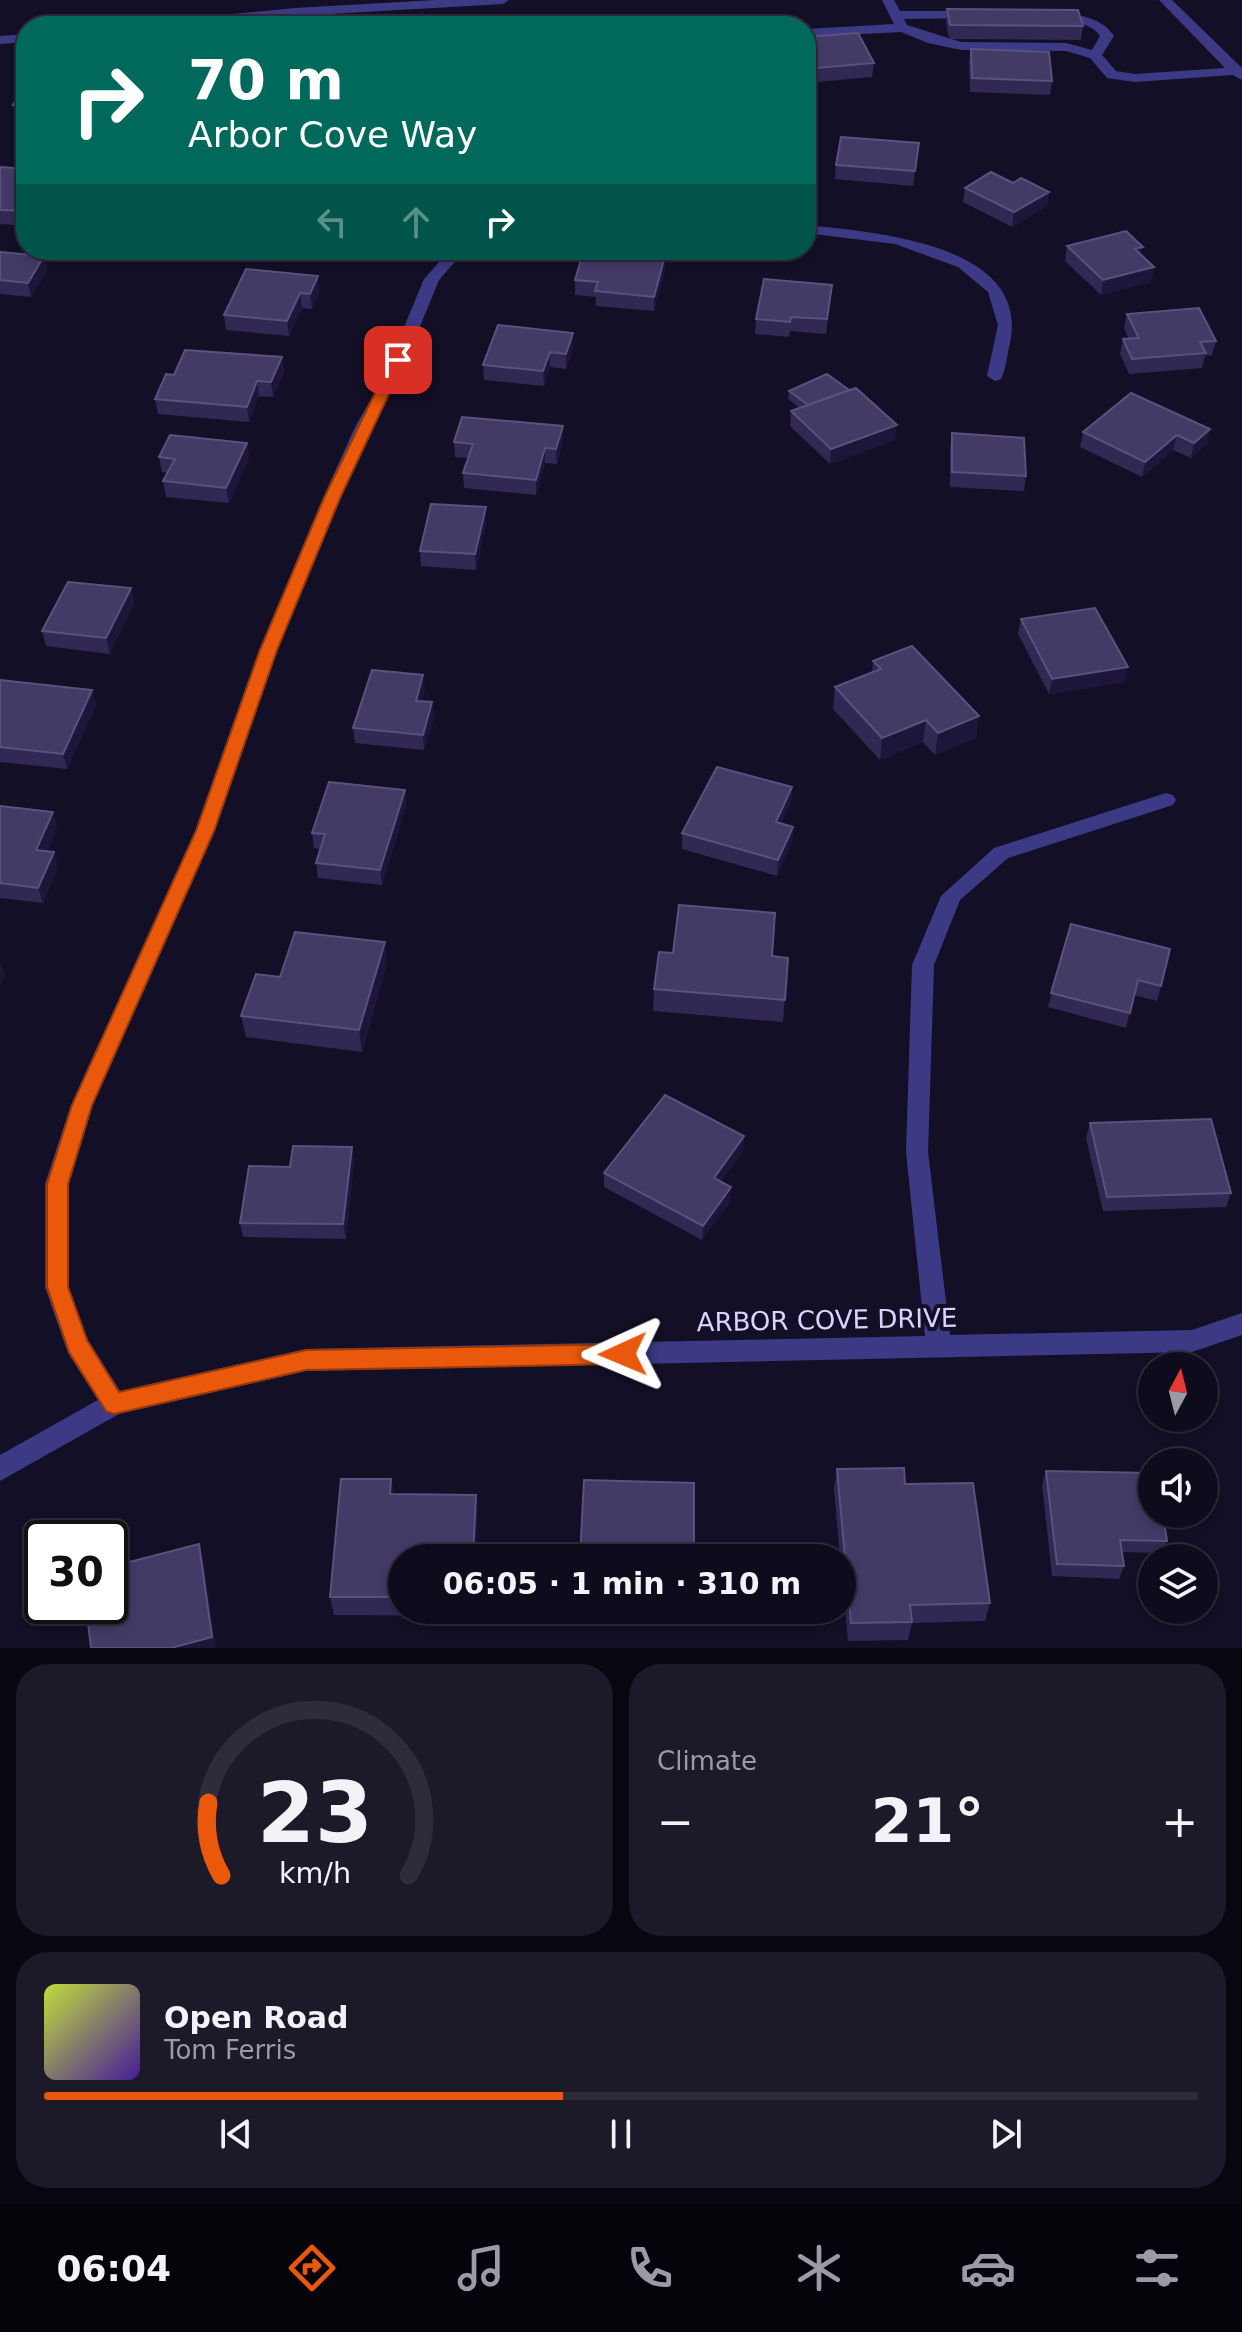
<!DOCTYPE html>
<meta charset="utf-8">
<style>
:root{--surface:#0e0b1c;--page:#1c1929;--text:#f1f3f6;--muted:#9b9ba3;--line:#2e2b3b;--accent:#ea580c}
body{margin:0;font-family:"DejaVu Sans",sans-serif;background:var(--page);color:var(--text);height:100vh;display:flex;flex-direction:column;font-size:30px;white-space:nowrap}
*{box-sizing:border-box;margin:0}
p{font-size:26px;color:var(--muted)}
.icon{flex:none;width:44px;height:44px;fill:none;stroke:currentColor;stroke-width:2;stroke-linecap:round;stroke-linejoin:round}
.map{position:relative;height:1648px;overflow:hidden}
.panel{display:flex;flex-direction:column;gap:16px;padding:16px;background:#08060f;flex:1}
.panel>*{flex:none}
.top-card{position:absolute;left:16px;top:16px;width:800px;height:244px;border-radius:32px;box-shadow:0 4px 12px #0003,0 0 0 2px var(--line);background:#00695c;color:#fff;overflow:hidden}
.needle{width:52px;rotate:7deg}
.tools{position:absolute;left:1138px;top:1352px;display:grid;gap:16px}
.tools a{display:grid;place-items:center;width:80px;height:80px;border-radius:50%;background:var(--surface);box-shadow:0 4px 12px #0003,0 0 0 2px var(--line);font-size:40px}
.speed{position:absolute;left:24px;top:1520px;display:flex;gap:16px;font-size:40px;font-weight:700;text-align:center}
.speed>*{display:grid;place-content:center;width:104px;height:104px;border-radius:50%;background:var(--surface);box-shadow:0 4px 12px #0003,0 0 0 2px var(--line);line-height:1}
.speed .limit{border:4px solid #111;border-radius:12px;background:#fff;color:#111}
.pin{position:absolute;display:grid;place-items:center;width:68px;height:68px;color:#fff;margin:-34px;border-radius:16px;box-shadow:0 4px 12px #0006}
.me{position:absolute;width:88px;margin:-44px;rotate:269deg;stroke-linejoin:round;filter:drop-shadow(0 0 6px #0008)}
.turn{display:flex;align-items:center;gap:28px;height:168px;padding:0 40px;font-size:36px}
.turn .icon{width:104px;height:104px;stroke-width:2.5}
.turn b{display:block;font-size:56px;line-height:68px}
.lanes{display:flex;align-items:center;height:76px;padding:0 40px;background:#0003;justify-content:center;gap:40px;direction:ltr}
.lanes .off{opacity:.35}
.big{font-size:60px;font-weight:700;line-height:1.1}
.panel .tile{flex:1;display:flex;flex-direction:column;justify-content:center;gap:12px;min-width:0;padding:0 28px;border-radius:32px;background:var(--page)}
.panel .dial{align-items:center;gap:0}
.dial svg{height:208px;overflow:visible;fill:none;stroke:var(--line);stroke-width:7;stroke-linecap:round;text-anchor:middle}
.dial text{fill:var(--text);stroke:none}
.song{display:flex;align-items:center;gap:24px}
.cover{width:96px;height:96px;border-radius:12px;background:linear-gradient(135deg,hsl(70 70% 55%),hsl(260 70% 35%))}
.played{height:8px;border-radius:4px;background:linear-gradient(90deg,var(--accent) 45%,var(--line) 45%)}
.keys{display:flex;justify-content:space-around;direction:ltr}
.heat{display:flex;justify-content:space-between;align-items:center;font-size:44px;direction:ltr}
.panel .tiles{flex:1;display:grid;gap:16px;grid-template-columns:1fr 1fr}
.tile:last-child{grid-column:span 2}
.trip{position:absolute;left:388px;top:1544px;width:468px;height:80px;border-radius:40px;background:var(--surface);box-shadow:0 4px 12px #0003,0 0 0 2px var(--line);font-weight:700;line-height:80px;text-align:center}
.tabs{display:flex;height:128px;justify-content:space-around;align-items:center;background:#06040b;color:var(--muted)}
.tabs .icon{width:56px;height:56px}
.tabs .current{color:var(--accent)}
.tabs b{font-size:36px;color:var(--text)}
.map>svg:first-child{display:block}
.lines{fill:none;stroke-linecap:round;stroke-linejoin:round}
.minor{fill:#3d3a85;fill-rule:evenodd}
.wall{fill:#312854}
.shaded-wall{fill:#1d163a}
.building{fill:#433a66;stroke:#5a527e;stroke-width:2}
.route{fill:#ea580c;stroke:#983908;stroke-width:2}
.labels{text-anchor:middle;stroke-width:8;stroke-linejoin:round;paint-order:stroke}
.near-street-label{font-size:26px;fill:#d9d4ff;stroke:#130f26}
</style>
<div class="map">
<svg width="1242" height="1648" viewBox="0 0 1242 1648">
<rect width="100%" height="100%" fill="#130f26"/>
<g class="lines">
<path class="minor" d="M 435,0 L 509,0 L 503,4 L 295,16 L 190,26 L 142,26 L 149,22 L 295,8 Z
M 882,0 L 894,0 L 900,11 L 976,11 L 978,14 L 971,18 L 904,19 L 907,25 L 961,42 L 1066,43 L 1092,50 L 1100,36 C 1090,21 1067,22 1050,19 L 1050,13 L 1055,12 C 1077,15 1101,16 1114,36 L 1102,55 L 1116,71 L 1135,74 L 1225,68 L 1159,0 L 1172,0 L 1242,68 L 1242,80 L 1233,75 L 1135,82 L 1107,78 L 1090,58 L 1066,51 L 961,50 L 928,43 L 901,32 L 806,37 L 806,29 L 894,24 Z
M 26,34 L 26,42 L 0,44 L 0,36 Z
M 806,225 C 872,232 1031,243 1010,343 C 1007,355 1006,369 1001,379 L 995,381 L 987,376 L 998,325 L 988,292 L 958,267 L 895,244 L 806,233 Z
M 471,250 L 459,257 L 439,280 L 398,380 L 371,427 L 341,498 L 277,650 L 215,831 L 93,1105 L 69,1184 L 69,1287 L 88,1340 L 120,1391 L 306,1349 L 925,1336 L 906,1152 L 912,965 L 941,896 L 994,848 L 1166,793 L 1173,795 L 1176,800 L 1173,805 L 1008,858 L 960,900 L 934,965 L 928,1152 L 950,1335 L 1192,1330 L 1242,1313 L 1242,1335 L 1192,1352 L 306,1371 L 119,1414 L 0,1481 L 0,1455 L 98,1400 L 68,1353 L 45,1287 L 45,1184 L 71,1105 L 195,831 L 259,650 L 323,498 L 355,427 L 382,380 L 424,279 L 449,251 Z"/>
</g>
<path class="wall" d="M 947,9 L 1083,26 L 1081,40 L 949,39 L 946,23 Z
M 806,37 L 874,63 L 872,77 L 806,83 Z
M 971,49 L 1052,81 L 1050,95 L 970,92 L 969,63 Z
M 26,89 L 26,120 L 16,119 L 13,105 Z
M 919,143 L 913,186 L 835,179 L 836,165 Z
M 0,167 L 26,169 L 26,226 L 0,224 Z
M 1013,183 L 1049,192 L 1047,206 L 1012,227 L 963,202 L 965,188 Z
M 1067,246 L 1141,255 L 1154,267 L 1151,282 L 1101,295 L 1065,261 Z
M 312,250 L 353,250 L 345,258 Z
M 0,252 L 44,256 L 47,271 L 31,297 L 0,294 Z
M 246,269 L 320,291 L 312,309 L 302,308 L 289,336 L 226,330 L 224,315 Z
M 665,270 L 654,311 L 596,306 L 596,297 L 575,295 L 575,280 Z
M 832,285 L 826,334 L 790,331 L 789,337 L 755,334 L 756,319 Z
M 1127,314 L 1216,341 L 1212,355 L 1205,356 L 1202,368 L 1129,374 L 1120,354 L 1123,339 L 1129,339 L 1124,328 Z
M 573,333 L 573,348 L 566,369 L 550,367 L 544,386 L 484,380 L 483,365 Z
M 282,357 L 284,372 L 273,397 L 259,396 L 249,422 L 158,414 L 155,399 L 174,375 Z
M 789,391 L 895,440 L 830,464 L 790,426 L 791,411 L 800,408 L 788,399 Z
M 1210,429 L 1207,444 L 1191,458 L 1173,450 L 1142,477 L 1080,447 L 1083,432 Z
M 952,433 L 1026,476 L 1024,491 L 950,487 L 950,448 Z
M 563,441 L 557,464 L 545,463 L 536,495 L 464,488 L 463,473 L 468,458 L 455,457 L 454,442 Z
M 247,443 L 249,458 L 229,503 L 166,497 L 163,481 L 168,473 L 162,472 L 159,457 Z
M 486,522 L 476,570 L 421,566 L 420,551 Z
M 131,588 L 134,603 L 110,654 L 46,646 L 42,631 Z
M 1021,619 L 1125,682 L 1049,694 L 1018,634 Z
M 873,661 L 979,716 L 976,738 L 935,755 L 923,742 L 880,760 L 833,709 L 835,687 L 872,673 Z
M 0,680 L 92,690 L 96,705 L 67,769 L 0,762 Z
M 425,691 L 421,701 L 432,702 L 434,718 L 424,750 L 355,743 L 353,728 Z
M 792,787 L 791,803 L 781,823 L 793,827 L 792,842 L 777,876 L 682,849 L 682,833 Z
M 405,790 L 406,805 L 382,885 L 318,878 L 316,863 L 320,849 L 314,848 L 312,833 Z
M 0,806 L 57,827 L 47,851 L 58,867 L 43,903 L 0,898 Z
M 1071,924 L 1161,986 L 1157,1001 L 1134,995 L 1126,1028 L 1048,1007 Z
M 673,953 L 788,958 L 783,1022 L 653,1011 L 654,989 Z
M 387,964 L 362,1052 L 246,1037 L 241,1016 L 280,977 Z
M 1090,1123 L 1231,1193 L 1226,1207 L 1103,1211 L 1086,1138 Z
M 744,1136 L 743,1151 L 720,1182 L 730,1202 L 702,1240 L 604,1187 L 604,1173 Z
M 354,1162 L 346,1239 L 243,1237 L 240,1223 L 290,1167 Z
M 837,1469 L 905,1484 L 990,1603 L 985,1621 L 912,1623 L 908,1640 L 848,1641 L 842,1579 L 842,1558 L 840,1558 L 834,1488 Z
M 1046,1471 L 1167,1541 L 1161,1553 L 1122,1552 L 1124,1566 L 1119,1579 L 1052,1576 L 1042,1484 Z
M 391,1479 L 394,1494 L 476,1495 L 478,1514 L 402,1558 L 402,1610 L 473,1610 L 473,1616 L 334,1615 L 330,1597 Z"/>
<path class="shaded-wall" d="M 1049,192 L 1047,206 L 1012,227 L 1014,212 Z
M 1143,247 L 1140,261 L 1135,249 Z
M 344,250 L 353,250 L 345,258 Z
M 44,256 L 47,271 L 31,297 L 28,283 Z
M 665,256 L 665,270 L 654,311 L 654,297 Z
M 1154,267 L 1151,282 L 1101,295 L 1103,280 Z
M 318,276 L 320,291 L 312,309 L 310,294 Z
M 300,293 L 302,308 L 289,336 L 287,321 Z
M 573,333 L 573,348 L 566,369 L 566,354 Z
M 550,352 L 550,367 L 544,386 L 543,371 Z
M 282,357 L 284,372 L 273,397 L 271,382 Z
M 257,381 L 259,396 L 249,422 L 247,407 Z
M 897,425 L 895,440 L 830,464 L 831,449 Z
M 563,426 L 563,441 L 557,464 L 556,449 Z
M 1210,429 L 1207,444 L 1191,458 L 1194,443 Z
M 1177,435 L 1173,450 L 1142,477 L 1145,462 Z
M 247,443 L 249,458 L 229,503 L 226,488 Z
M 545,448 L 545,463 L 536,495 L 536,480 Z
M 486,507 L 486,522 L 476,570 L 475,554 Z
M 131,588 L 134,603 L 110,654 L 106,638 Z
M 1128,667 L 1125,682 L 1049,694 L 1052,679 Z
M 423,675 L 425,691 L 417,716 L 416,701 Z
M 92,690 L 96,705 L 67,769 L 63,754 Z
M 432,702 L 434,718 L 424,750 L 423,735 Z
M 979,716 L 976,738 L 935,755 L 938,733 Z
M 926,720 L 923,742 L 880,760 L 882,738 Z
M 792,787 L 791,803 L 775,837 L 776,822 Z
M 405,790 L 406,805 L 382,885 L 380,870 Z
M 53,812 L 57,827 L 41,865 L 36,850 Z
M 793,827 L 792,842 L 777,876 L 778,860 Z
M 54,852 L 58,867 L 43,903 L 38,888 Z
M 385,942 L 387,964 L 362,1052 L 359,1030 Z
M 0,961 L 5,976 L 0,987 Z
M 744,1136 L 743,1151 L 713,1193 L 714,1178 Z
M 352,1147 L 354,1162 L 346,1239 L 343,1224 Z
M 731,1187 L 730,1202 L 702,1240 L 703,1226 Z
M 391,1479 L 394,1498 L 390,1494 Z
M 476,1495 L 478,1514 L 476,1558 L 473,1558 Z
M 199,1544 L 203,1557 L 216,1648 L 171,1648 Z"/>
<path class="building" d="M 947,9 L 1078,10 L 1083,26 L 950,25 Z
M 858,33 L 874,63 L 806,69 L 806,37 Z
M 971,49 L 1049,52 L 1052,81 L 972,78 Z
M 22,89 L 26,89 L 26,106 L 13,105 Z
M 841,137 L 919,143 L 915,171 L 836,165 Z
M 0,167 L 26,169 L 26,211 L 0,210 Z
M 991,172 L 1013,183 L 1021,178 L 1049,192 L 1014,212 L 965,188 Z
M 1126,231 L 1143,247 L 1135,249 L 1154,267 L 1103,280 L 1067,246 Z
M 584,250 L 603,250 L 665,256 L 654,297 L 595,291 L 598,282 L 575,280 Z
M 0,252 L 44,256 L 28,283 L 0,280 Z
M 246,269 L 318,276 L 310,294 L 300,293 L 287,321 L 224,315 Z
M 764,279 L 832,285 L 827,319 L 791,317 L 790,322 L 756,319 Z
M 1199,308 L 1216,341 L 1200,342 L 1206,353 L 1132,359 L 1123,339 L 1139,338 L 1127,314 Z
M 498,325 L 573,333 L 566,354 L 550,352 L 543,371 L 483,365 Z
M 185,350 L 282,357 L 271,382 L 257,381 L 247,407 L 155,399 L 166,374 L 174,375 Z
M 827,374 L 849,390 L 808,405 L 789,391 Z
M 856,388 L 897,425 L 831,449 L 791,411 Z
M 1131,393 L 1210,429 L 1194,443 L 1177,435 L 1145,462 L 1083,432 Z
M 462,417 L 563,426 L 556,449 L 545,448 L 536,480 L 463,473 L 473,444 L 454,442 Z
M 952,433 L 1024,438 L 1026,476 L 952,472 Z
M 170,435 L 247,443 L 226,488 L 163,481 L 175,459 L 159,457 Z
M 431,504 L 486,507 L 475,554 L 420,551 Z
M 68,582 L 131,588 L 106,638 L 42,631 Z
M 1095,608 L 1128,667 L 1052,679 L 1021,619 Z
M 912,646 L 979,716 L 938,733 L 926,720 L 882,738 L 835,687 L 881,669 L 873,661 Z
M 372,670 L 423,675 L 416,701 L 432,702 L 423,735 L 353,728 Z
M 0,680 L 92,690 L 63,754 L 0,747 Z
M 717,767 L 792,787 L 776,822 L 793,827 L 778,860 L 682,833 Z
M 329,782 L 405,790 L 380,870 L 316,863 L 325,834 L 312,833 Z
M 0,806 L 53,812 L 36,850 L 54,852 L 38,888 L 0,883 Z
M 679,905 L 775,913 L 772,956 L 788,958 L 785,1000 L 654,989 L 659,952 L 673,953 Z
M 1071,924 L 1170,949 L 1161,986 L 1138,980 L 1130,1013 L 1051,993 Z
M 295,932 L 385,942 L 359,1030 L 241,1016 L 256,974 L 280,977 Z
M 665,1095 L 744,1136 L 714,1178 L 731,1187 L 703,1226 L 604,1173 Z
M 1211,1119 L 1231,1193 L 1107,1197 L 1090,1123 Z
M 293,1146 L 352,1147 L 343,1224 L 240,1223 L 249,1166 L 290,1167 Z
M 904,1468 L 905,1484 L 973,1483 L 990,1603 L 910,1605 L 912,1622 L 851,1623 L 837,1469 Z
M 1046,1471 L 1152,1473 L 1152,1514 L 1163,1514 L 1167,1541 L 1120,1540 L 1124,1566 L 1057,1564 Z
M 341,1479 L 391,1479 L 390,1494 L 476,1495 L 473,1558 L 402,1558 L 402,1597 L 330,1597 Z
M 584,1480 L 694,1483 L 694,1558 L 580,1558 Z
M 199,1544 L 212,1637 L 171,1648 L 91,1648 L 86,1606 L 110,1606 L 110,1567 Z"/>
<path class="route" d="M 398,355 L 405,360 L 340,498 L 277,650 L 214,831 L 92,1105 L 68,1184 L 68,1287 L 87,1340 L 119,1392 L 306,1350 L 623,1344 L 631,1347 L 634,1354 L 631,1361 L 623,1364 L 306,1370 L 114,1414 L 106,1411 L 69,1352 L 47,1287 L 47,1184 L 72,1105 L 196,831 L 260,650 L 324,498 L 391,360 Z"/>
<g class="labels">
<g class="near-street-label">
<text transform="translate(827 1320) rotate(-1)" y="9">ARBOR COVE DRIVE</text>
</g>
</g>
</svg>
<div class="tools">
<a><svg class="needle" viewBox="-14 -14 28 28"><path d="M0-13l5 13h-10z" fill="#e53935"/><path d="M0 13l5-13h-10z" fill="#9b9ba3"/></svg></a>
<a><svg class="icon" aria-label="sound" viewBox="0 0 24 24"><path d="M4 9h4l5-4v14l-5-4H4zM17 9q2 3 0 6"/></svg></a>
<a><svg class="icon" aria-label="layers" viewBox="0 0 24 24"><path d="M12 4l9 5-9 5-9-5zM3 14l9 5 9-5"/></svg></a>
</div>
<div class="speed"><div class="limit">30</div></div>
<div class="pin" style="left:398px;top:360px;background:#d93025"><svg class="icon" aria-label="arrive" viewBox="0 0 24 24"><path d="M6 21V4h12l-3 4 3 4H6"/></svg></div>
<svg class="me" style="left:623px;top:1354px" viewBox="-20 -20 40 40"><path d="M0-17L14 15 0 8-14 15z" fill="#ea580c" stroke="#fff" stroke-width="4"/></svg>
<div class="trip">06:05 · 1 min · 310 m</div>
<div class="top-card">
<div class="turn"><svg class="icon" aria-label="right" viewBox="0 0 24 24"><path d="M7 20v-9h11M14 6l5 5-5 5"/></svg><div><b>70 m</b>Arbor Cove Way</div></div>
<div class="lanes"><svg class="icon off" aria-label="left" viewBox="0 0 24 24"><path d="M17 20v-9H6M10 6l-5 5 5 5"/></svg><svg class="icon off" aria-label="ahead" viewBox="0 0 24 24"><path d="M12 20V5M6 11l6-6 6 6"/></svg><svg class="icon" aria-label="right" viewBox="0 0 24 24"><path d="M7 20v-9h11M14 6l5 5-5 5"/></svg></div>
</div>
</div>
<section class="panel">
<div class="tiles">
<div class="tile dial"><svg viewBox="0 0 100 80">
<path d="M14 69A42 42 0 1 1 86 69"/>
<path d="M14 69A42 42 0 0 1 9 41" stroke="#ea580c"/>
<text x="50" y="56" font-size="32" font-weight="700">23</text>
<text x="50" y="72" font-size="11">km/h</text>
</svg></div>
<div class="tile"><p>Climate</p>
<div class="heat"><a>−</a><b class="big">21°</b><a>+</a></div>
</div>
<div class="tile">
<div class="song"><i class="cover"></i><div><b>Open Road</b><p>Tom Ferris</p></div></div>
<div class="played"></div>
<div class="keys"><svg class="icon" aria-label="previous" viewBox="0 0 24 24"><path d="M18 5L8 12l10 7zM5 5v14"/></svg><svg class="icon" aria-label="pause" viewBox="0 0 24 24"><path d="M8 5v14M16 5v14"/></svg><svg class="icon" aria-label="next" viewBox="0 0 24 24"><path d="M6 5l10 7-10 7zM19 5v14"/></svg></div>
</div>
</div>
</section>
<nav class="tabs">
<b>06:04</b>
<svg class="icon current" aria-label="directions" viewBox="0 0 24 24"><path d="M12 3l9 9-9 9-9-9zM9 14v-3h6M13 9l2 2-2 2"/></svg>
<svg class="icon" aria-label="music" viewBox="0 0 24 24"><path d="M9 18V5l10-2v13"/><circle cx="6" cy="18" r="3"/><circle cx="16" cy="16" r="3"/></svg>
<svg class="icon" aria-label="phone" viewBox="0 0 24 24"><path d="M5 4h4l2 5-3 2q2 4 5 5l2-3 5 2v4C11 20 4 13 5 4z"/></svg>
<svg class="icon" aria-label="climate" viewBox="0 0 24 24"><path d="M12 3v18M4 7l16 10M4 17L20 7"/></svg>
<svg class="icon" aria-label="car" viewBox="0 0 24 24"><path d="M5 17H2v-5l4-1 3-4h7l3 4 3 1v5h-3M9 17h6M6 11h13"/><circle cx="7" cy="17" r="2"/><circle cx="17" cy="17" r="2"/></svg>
<svg class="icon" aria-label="filters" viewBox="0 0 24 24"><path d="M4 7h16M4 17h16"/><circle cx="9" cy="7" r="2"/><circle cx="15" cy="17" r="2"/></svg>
</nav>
